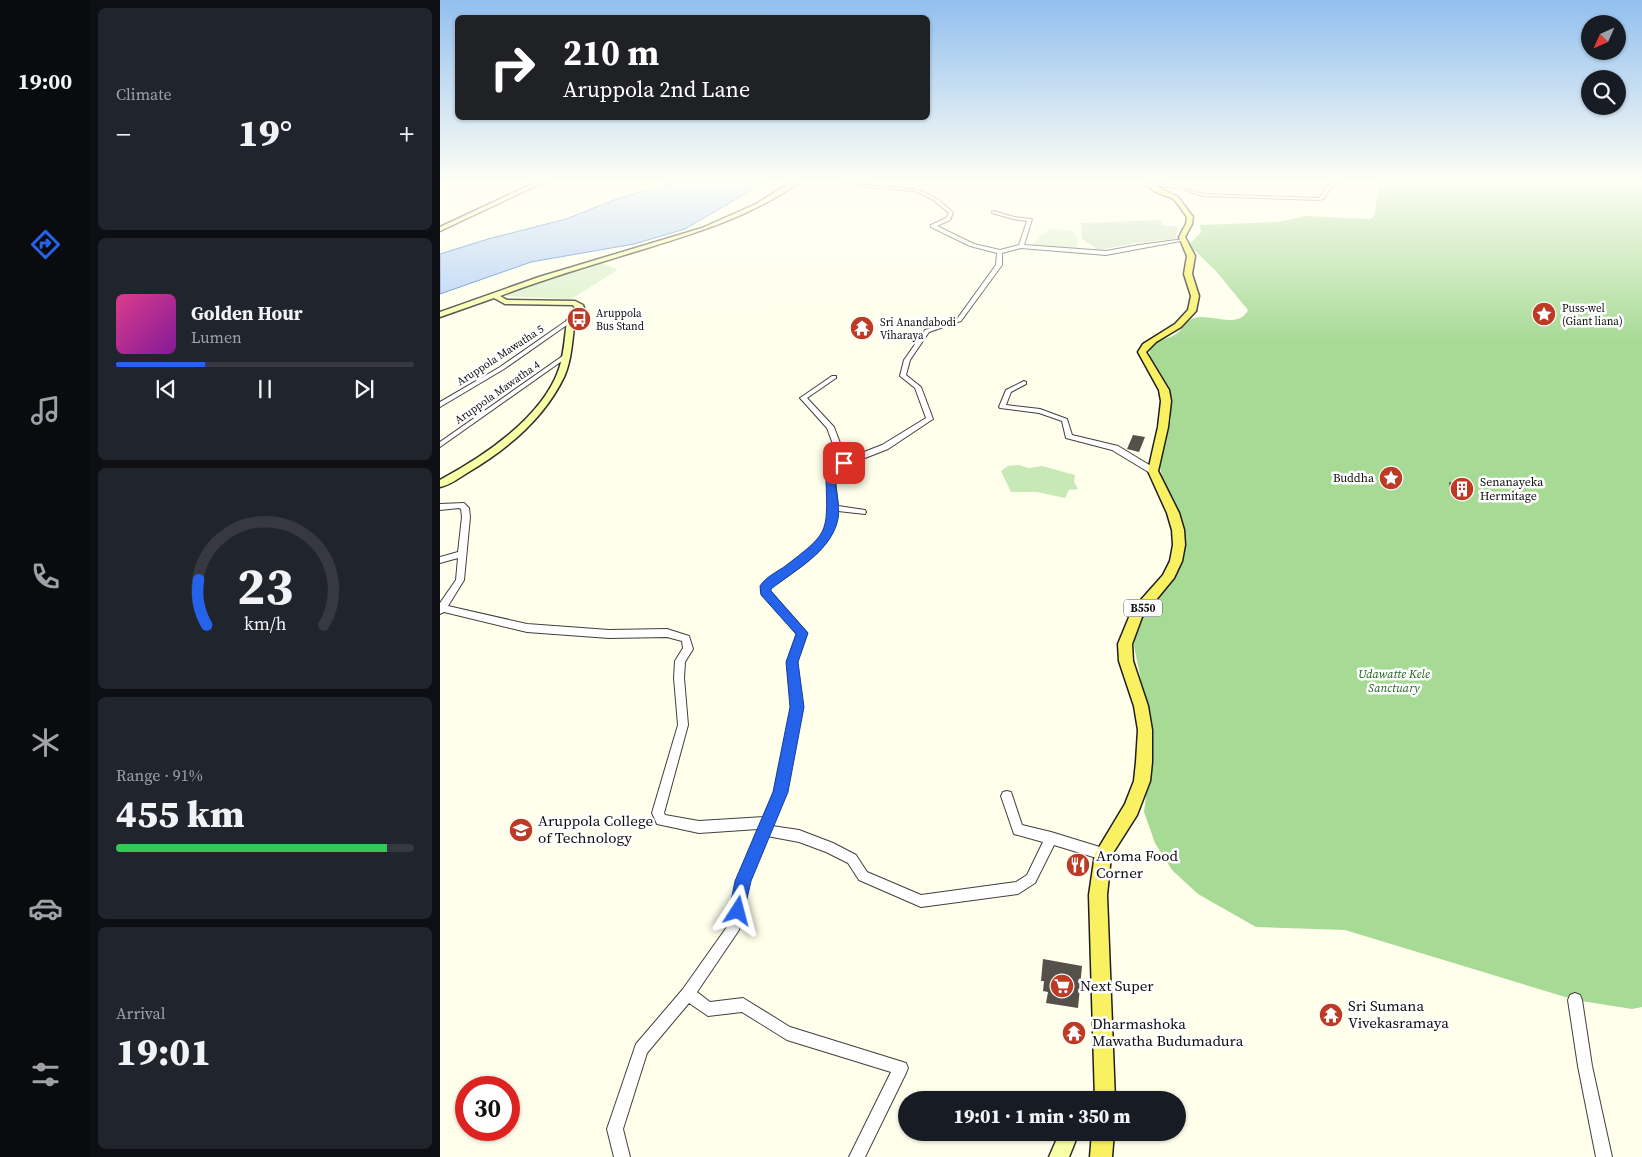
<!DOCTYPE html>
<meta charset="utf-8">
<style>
:root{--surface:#171b24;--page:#20242c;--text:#f1f3f6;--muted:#9ea1a6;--line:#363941;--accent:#2563eb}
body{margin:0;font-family:"Source Serif 4",serif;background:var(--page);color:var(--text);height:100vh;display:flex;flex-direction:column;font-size:19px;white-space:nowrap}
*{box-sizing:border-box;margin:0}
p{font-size:16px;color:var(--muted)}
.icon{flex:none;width:28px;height:28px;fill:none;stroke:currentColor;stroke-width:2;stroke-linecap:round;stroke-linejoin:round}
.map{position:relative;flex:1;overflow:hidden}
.side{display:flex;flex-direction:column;gap:8px;padding:8px;background:#0d0f14;width:350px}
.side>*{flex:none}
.banner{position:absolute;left:15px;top:15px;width:475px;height:105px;border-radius:8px;box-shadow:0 1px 4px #0004;background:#202124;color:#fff;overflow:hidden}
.needle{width:32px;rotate:225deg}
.fabs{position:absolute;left:1141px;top:15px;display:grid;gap:10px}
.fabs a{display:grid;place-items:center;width:45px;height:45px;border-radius:50%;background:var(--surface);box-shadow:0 1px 4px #0004;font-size:25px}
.speed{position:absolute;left:15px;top:1076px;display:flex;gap:10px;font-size:25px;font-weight:700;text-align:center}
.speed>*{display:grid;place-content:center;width:65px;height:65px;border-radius:50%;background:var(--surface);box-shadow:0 1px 4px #0004;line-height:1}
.speed .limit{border:8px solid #d22;background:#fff;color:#111}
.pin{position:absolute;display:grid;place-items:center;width:42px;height:42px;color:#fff;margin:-21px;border-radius:10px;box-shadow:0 2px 8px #0006}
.me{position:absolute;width:55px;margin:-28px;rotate:9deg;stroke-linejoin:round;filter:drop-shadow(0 0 4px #0008)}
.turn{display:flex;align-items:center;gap:18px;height:105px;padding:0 25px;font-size:22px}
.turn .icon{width:65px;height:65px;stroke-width:2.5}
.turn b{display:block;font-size:35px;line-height:42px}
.big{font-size:38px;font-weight:800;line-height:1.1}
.side .card{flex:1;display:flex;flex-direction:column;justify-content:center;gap:8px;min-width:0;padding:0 18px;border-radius:8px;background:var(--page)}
.side .dial{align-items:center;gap:0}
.dial svg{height:130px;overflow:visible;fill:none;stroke:var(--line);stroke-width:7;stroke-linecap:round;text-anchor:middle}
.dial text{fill:var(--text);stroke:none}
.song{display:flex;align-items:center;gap:15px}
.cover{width:60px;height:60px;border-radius:8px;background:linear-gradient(135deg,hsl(330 70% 55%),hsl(290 70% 35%))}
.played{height:5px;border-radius:2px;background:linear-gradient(90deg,var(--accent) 30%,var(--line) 30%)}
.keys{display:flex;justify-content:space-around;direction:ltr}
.heat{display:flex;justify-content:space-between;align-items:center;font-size:28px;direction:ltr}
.charge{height:8px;border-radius:4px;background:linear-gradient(90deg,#34c759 91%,var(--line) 0)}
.trip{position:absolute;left:458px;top:1091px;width:288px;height:50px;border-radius:25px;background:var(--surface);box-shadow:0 1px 4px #0004;font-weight:800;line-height:50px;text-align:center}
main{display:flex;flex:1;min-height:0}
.dock{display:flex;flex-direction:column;width:90px;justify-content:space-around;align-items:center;background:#090b0e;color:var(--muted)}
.dock .icon{width:35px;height:35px}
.dock .on{color:var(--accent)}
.dock b{font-size:22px;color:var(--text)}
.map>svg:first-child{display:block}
.green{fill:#c7e9b6}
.forest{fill:#a7da95}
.cemetery{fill:#cfe0be}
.pitch{fill:#dbf0c8}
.water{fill:#b1cff6;stroke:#3875ce}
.building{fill:#555049}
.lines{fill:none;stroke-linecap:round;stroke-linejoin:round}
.street-casing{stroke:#404040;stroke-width:2}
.secondary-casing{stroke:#2f2f2f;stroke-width:3}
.primary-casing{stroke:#1e1e1e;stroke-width:3}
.street{fill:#fff;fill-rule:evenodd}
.secondary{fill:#f8ffa7;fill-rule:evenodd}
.primary{fill:#f9f162;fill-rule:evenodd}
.route{fill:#2563eb;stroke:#184099}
.labels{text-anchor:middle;stroke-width:5;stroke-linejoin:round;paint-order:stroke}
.far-poi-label{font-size:11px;fill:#0d0d0d;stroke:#fff;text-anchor:start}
.far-street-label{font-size:11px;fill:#0d0d0d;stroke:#fff}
.shield{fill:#fff;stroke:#565656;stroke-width:1}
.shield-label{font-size:11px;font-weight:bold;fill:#0d0d0d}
.poi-label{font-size:12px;fill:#0d0d0d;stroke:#fff;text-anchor:end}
.park-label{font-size:12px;font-style:italic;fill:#1e641d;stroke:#fff}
.near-poi-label{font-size:15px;fill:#0d0d0d;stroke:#fff;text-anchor:start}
</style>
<main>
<nav class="dock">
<b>19:00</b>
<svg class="icon on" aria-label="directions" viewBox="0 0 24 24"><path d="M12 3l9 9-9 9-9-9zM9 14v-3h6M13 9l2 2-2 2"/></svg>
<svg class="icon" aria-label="music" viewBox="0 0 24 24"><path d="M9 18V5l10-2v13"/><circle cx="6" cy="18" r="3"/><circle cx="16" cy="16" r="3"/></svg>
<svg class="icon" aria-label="phone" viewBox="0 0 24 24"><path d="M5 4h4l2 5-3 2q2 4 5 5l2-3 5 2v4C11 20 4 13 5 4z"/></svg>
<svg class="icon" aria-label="climate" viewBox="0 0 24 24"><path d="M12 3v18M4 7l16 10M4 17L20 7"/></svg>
<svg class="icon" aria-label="car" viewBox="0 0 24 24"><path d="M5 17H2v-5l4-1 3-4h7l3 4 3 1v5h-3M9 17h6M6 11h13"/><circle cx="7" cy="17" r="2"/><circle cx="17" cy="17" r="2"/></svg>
<svg class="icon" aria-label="filters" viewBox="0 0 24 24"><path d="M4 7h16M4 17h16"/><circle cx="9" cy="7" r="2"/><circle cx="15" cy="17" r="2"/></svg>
</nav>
<section class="side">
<div class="card"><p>Climate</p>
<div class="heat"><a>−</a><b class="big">19°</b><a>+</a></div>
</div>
<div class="card">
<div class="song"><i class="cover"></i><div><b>Golden Hour</b><p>Lumen</p></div></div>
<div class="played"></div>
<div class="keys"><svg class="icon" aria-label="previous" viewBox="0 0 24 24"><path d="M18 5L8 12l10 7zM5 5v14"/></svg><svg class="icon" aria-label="pause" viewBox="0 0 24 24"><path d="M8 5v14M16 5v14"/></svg><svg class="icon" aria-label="next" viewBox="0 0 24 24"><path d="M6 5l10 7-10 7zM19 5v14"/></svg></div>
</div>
<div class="card dial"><svg viewBox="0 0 100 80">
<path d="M14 69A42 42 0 1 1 86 69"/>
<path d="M14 69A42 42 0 0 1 9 41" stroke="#2563eb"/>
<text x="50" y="56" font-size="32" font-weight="700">23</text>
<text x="50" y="72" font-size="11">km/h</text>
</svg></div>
<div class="card"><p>Range · 91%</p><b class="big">455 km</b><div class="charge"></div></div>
<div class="card"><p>Arrival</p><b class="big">19:01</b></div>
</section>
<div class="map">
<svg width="1202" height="1157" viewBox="0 0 1202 1157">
<rect width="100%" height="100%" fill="#ffffec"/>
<path class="green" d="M 579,465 L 589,468 L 602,466 L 635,475 L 634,482 L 638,489 L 629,490 L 625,498 L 597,492 L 571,492 L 561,471 L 568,466 Z"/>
<path class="forest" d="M 940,180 L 1202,180 L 1202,1007 L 1192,1009 L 1135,1000 L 905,930 L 816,927 L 758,894 L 732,870 L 715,843 L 704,812 L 708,780 L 708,715 L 694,646 L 697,614 L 728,578 L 739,545 L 718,460 L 725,446 L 731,419 L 729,387 L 710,356 L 709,349 C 716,339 727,340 736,334 C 743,329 746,321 754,318 C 771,313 798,330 808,310 L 775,270 L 753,249 L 750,244 L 761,232 L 760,225 L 838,222 L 866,216 L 929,219 L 934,217 Z"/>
<path class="cemetery" d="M 722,220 L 721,225 L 738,227 L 735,239 L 696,243 L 659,250 L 642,239 L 641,223 Z"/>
<path class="pitch" d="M 610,229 L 633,231 L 638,238 L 637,249 L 592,245 L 600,236 Z
M 162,263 L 176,269 L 176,271 L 131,299 L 63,296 L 64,294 Z"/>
<path class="water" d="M 243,180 L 329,180 L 245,229 L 194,244 L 91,262 L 0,294 L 0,254 L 48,239 L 126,219 L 179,198 Z"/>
<path class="building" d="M 693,435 L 705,437 L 699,452 L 687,449 Z
M 1009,482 L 1027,485 L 1027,496 L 1011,493 Z
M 603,959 L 642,966 L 638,1008 L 606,1003 L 608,992 L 603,991 L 604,981 L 601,981 Z
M 632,1025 L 640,1030 L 636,1041 L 628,1036 Z"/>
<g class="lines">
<g class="street-casing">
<path id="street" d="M 399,180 C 411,180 422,185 434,186 C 469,189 487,185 513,213 L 510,220 L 497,226 L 534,244 L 560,250 L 579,245 L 587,221 L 573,219 L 552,213 L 552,212 L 554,211 L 574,217 L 592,219 L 584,245 L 666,251 L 699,245 L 744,239 L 746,240 L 666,255 L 581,248 L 562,253 L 562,265 L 521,321 L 489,332 L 470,360 L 466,375 L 481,387 L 493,419 L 448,449 L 407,465 L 395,480 L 398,506 L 425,510 L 426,512 L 425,514 L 398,511 C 395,549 358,568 330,588 L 330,591 L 367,633 L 357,662 L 362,707 L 346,792 L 332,826 L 359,830 L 393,843 L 416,855 L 427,872 L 481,895 L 576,882 L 587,875 L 603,842 L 574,834 L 561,796 L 563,792 L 567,791 L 571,792 L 582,825 L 611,832 L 663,848 L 667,850 L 669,854 L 667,858 L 663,860 L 614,845 L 595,883 L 578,894 L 481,907 L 419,880 L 408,863 L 386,852 L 359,842 L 327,836 L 309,881 L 299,930 L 257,992 L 270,1002 L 303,998 L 350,1027 L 466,1063 L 468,1068 L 466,1073 L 425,1157 L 409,1157 L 451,1072 L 347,1040 L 302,1012 L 268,1016 L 249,1003 L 207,1053 L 183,1129 L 190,1157 L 174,1157 L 167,1129 L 196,1044 L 243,989 L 289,924 L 297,881 L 318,829 L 259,833 L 217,824 L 212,813 L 238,725 L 234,678 L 235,661 L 243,648 L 242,641 L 227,637 L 169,638 L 87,632 L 4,612 L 0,614 L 0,603 L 16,580 L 18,558 L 0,563 L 0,557 L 18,552 L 22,517 L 21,509 L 19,508 L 0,510 L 0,504 L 24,503 L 29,508 L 30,517 L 24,580 L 8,606 L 87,624 L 169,630 L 227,629 L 249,636 L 253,649 L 245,662 L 244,678 L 248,725 L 224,813 L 225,815 L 259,821 L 324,817 L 334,792 L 352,707 L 347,662 L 357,634 L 322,594 C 320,591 321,587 323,584 C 348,567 385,548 389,515 C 391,504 388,492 387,480 L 400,463 L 387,428 L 360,398 L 392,376 L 396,376 L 396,378 L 367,398 L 394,427 L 406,459 L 442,445 L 486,418 L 475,388 L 460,376 L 464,360 L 485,330 L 517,319 L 556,265 L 557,253 L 530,246 L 491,227 L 491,225 L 506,218 L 509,213 L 492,199 L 475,191 L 427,187 Z
M 898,180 L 904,180 L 890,189 L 884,199 L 878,200 L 763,196 L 739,188 L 708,185 L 710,184 L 739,186 L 763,194 L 878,198 L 880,197 L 886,187 Z
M 129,319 L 134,320 L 64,369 L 0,407 L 0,402 L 60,367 Z
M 124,355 L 129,356 L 0,447 L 0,442 Z
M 584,381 L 586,382 L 586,384 L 571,392 L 566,405 L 600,409 L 627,419 L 632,435 L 678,446 L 716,469 L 717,471 L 716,473 L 710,473 L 672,450 L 626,438 L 622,421 L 599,413 L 560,408 L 559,407 L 566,390 Z
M 1135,993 L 1140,995 L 1142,1000 L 1152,1066 L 1172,1157 L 1156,1157 L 1138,1066 L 1128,1000 L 1130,995 Z"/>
</g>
<g class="secondary-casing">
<path id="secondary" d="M 101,180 L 108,180 L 0,231 L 0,227 Z
M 355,180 L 362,180 C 312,217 253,234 194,252 C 149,266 104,279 60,296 L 67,300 L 135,301 L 143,305 L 145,312 L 135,321 C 132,339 132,360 124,377 C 104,419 66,450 27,473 C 19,478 10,485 0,487 L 0,480 C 43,457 102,418 119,369 C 124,354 125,336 127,320 L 137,311 L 133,305 L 65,304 L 54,298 L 0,317 L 0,312 L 99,277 L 262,228 L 316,204 Z
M 620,1132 L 639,1132 L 629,1157 L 609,1157 Z"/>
</g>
<g class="primary-casing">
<path id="primary" d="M 714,180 L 722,180 L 714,185 L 738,197 L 753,217 L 752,224 L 745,237 L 755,256 L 752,274 L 759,296 L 756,311 L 741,327 L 716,342 L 706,352 L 729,390 L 731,401 L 728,427 L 718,471 L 739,513 L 744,530 L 745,545 L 742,561 L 734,578 L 702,617 L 692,644 L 693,661 L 708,706 L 712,730 L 712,762 L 710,781 L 697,815 L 671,856 L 667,895 L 675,1100 L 655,1100 L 649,895 L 655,854 L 685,804 L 694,781 L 696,762 L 698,730 L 694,706 L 679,661 L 678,644 L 692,610 L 723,575 L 730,561 L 733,545 L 732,530 L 727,513 L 708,471 L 718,427 L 721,401 L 719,390 L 698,352 L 703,344 L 735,324 L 748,310 L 751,296 L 744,274 L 747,256 L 739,237 L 746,224 L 747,217 L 734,199 L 714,191 L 708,186 L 708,184 Z
M 652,1132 L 674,1132 L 672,1157 L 650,1157 Z"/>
</g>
<use href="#street" class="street"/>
<use href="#secondary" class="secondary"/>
<use href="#primary" class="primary"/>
</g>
<linearGradient id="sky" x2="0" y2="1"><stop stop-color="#92bfee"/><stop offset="0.53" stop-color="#fffff6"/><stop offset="1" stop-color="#fffff6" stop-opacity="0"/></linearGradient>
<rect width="1202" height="342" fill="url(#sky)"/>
<path class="route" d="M 404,460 L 408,463 L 395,480 C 396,493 401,511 397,523 C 389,552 354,571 331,589 L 331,591 L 368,633 L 358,662 L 364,707 L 348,792 L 311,881 L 303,916 L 298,919 L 292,916 L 289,911 L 295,881 L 333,792 L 350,707 L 346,662 L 356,634 L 321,595 L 320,586 C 325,578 336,572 344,567 C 388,533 388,535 386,480 L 400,461 Z"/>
<defs>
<g id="sight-disc" transform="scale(1.25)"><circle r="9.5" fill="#bd3a24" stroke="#fff"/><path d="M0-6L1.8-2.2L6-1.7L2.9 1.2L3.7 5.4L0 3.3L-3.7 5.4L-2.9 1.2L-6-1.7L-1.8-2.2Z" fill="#fff"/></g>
<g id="bus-disc" transform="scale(1.25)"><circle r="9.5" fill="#bd3a24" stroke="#fff"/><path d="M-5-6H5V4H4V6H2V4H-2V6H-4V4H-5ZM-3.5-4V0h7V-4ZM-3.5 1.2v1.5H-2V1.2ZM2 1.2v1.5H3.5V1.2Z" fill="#fff"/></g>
<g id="temple-disc" transform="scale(1.25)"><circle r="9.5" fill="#bd3a24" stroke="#fff"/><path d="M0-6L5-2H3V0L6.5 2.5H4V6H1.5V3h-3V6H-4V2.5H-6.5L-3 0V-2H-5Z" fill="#fff"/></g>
<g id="building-disc" transform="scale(1.25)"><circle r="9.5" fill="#bd3a24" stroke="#fff"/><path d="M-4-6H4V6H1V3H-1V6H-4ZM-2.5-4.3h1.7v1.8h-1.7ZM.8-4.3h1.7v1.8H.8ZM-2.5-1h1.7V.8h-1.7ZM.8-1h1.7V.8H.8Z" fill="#fff"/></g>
<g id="university-disc" transform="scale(1.25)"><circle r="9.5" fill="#bd3a24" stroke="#fff"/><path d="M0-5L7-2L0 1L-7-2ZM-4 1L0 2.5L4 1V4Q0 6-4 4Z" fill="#fff"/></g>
<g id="restaurant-disc" transform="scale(1.25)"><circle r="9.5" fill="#bd3a24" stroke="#fff"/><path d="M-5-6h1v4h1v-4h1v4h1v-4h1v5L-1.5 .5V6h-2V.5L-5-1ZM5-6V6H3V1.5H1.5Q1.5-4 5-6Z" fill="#fff"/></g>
<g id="supermarket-disc" transform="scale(1.25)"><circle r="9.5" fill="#bd3a24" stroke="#fff"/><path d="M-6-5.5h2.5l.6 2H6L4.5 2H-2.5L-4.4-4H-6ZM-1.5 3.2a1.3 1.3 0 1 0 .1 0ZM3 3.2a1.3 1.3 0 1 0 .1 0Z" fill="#fff"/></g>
</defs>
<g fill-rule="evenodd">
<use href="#sight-disc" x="1104" y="314"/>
<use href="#bus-disc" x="139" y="319"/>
<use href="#temple-disc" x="422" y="328"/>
<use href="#sight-disc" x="951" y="478"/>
<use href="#building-disc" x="1022" y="489"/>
<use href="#university-disc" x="81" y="830"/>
<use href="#restaurant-disc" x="638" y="865"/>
<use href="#supermarket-disc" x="622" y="986"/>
<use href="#temple-disc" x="891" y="1015"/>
<use href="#temple-disc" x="634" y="1033"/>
</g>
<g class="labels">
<g class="far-poi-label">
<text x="1122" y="312">Puss-wel<tspan x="1122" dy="13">(Giant liana)</tspan></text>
<text x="156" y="317">Aruppola<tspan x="156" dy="13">Bus Stand</tspan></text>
<text x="440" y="326">Sri Anandabodi<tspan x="440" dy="13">Viharaya</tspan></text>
</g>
<g class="far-street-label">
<text transform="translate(60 355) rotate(-33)" y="4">Aruppola Mawatha 5</text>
<text transform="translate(57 392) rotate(-35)" y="4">Aruppola Mawatha 4</text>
</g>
<rect class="shield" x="684" y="599.5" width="38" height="17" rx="4"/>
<g class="shield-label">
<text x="703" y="612">B550</text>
</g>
<g class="poi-label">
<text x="934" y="482">Buddha</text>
<text x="1040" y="486" text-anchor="start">Senanayeka<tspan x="1040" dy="14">Hermitage</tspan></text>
</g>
<g class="park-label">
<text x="954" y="678">Udawatte Kele<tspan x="954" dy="14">Sanctuary</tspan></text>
</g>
<g class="near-poi-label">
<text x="98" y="826">Aruppola College<tspan x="98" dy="17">of Technology</tspan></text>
<text x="656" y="861">Aroma Food<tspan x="656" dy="17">Corner</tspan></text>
<text x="640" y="991">Next Super</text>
<text x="908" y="1011">Sri Sumana<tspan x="908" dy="17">Vivekasramaya</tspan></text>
<text x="652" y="1029">Dharmashoka<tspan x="652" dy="17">Mawatha Budumadura</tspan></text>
</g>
</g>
</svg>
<div class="fabs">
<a><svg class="needle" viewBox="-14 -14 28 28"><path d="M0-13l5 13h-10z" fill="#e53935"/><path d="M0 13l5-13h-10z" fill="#9ea1a6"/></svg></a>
<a><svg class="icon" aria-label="search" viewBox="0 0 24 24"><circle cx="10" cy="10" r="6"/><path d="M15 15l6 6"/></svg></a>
</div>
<div class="speed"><div class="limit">30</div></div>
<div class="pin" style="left:404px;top:463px;background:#d93025"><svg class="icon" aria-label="arrive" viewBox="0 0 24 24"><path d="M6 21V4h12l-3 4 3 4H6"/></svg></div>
<svg class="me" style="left:298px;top:911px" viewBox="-20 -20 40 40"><path d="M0-17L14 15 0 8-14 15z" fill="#2563eb" stroke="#fff" stroke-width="4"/></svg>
<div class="trip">19:01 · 1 min · 350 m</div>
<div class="banner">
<div class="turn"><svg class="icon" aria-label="right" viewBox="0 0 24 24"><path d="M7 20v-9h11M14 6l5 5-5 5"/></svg><div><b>210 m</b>Aruppola 2nd Lane</div></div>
</div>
</div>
</main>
